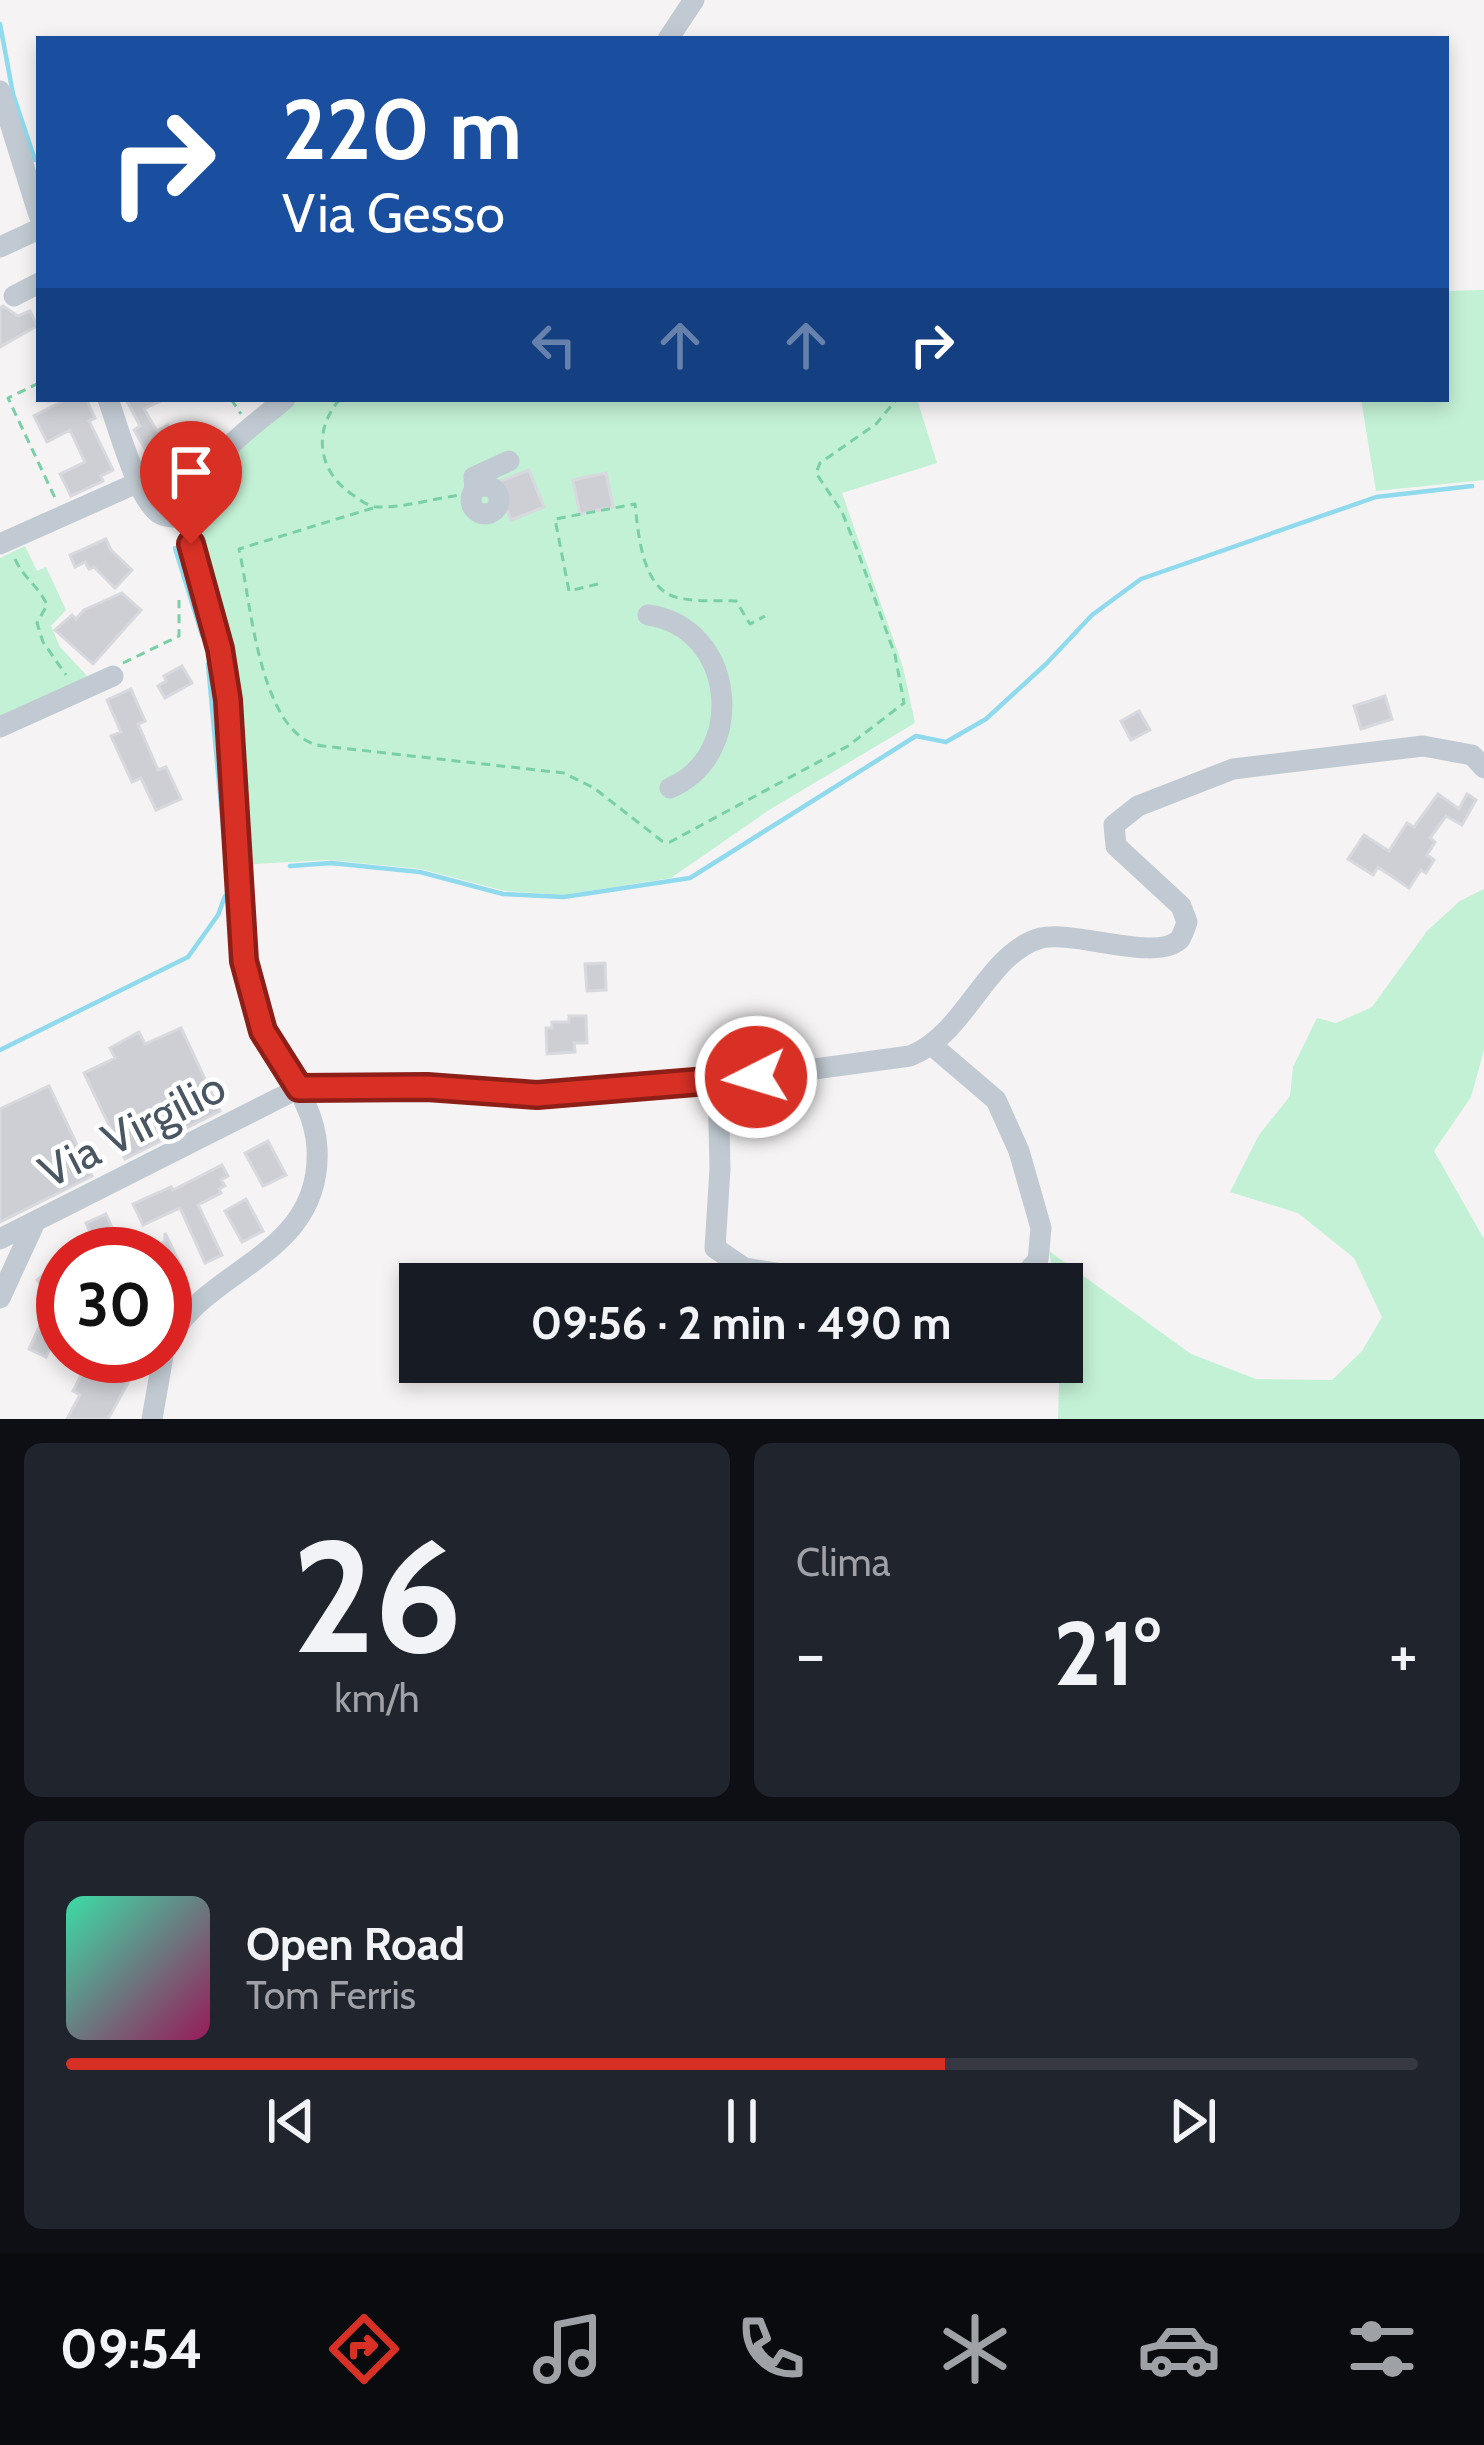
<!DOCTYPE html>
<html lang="it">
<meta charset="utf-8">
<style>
:root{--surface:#171b24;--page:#20242c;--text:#f1f3f6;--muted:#9ea1a6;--line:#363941;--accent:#d93025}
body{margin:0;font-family:Cabin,sans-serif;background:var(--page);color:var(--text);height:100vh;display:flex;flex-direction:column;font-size:45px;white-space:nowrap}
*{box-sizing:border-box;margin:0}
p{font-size:39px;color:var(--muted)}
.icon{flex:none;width:66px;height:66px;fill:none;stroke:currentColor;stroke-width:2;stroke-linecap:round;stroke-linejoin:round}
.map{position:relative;height:1419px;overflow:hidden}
.sheet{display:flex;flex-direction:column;gap:24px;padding:24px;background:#0d0f14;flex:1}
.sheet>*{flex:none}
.banner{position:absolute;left:36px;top:36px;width:1413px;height:366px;border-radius:0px;box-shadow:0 6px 18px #0003;background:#1a4fa0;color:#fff;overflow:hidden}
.speed{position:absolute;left:36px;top:1227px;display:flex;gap:24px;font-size:60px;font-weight:700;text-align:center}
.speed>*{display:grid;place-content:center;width:156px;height:156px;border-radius:50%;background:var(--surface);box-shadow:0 6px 18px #0003;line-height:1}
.speed .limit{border:18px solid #d22;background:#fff;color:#111}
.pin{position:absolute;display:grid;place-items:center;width:102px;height:102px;color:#fff;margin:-123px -51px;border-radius:50% 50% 50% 0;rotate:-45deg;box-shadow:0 0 12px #0007}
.pin .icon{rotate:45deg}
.me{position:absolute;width:132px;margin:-66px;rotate:265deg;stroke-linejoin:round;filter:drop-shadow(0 0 9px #0008)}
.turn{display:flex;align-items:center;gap:42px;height:252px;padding:0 48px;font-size:54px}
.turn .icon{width:156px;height:156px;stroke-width:2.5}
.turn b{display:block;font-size:84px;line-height:102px}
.lanes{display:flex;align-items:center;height:114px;padding:0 48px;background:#0003;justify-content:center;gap:60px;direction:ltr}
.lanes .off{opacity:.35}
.big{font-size:90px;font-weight:800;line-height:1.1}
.sheet .widget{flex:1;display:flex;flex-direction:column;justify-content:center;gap:18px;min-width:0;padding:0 42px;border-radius:18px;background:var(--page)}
.sheet .dial{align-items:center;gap:0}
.dial b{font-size:156px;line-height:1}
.song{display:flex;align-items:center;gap:36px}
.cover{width:144px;height:144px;border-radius:18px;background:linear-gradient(135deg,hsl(160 70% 55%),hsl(330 70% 35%))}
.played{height:12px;border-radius:6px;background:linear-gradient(90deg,var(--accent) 65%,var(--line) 65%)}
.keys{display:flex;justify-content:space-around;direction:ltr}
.heat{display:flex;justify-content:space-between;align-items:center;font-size:66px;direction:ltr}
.sheet .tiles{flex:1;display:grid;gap:24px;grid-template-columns:1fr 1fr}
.widget:last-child{grid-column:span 2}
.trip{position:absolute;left:399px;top:1263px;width:684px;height:120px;border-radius:0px;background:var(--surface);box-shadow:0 6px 18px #0003;font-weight:800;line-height:120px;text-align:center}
.tab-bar{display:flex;height:192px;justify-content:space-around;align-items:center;background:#090b0e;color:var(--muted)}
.tab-bar .icon{width:84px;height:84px}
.tab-bar .active{color:var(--accent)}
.tab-bar b{font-size:54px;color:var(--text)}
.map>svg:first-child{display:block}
.green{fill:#c3f1d5}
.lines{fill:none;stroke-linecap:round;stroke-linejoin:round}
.stream{stroke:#90daee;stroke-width:4.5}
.building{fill:#cdcfd5;stroke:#d7d9de;stroke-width:3}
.path{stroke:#7ad0a6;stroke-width:3;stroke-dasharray:9 6;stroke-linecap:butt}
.minor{stroke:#c1cad2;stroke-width:21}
.route-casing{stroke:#8d1f18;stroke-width:30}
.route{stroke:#d93025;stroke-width:21}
.labels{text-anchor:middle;stroke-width:9;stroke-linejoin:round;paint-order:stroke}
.street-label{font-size:45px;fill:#4a5661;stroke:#fff}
</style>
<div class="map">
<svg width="1484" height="1419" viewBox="0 0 1484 1419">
<rect width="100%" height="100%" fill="#f5f3f3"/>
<path class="green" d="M 1484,290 L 1484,480 L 1376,491 L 1361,399 L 1446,399 L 1446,291 Z
M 282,399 L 917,399 L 937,463 L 842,493 L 903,667 L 915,723 L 769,810 L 671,878 L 564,895 L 505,891 L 421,869 L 328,860 L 238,865 L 193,505 Z
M 25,546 L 37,571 L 46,567 L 66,610 L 51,626 L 60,647 L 91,680 L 0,720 L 0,558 Z
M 1484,889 L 1484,1050 L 1471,1097 L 1434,1151 L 1484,1239 L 1484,1419 L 1058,1419 L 1062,1284 L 1055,1284 L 1049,1251 L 1191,1354 L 1256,1379 L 1332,1380 L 1362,1351 L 1382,1317 L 1354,1258 L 1298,1213 L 1230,1192 L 1259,1135 L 1290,1096 L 1293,1067 L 1317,1018 L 1336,1023 L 1372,1007 L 1427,931 L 1460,901 Z"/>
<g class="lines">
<path class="stream" d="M 0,24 L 13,94 L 35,160
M 175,548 L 202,635
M 208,664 L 225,849
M 290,866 L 331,863 L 420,872 L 503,894 L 564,897 L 690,878 L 916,736 L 946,742 L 986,719 L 1046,664 L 1092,615 L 1141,579 L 1376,497 L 1472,486
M 0,1050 L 188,957 L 218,915 L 225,896"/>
</g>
<path class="building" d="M 3,306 L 18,316 L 30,311 L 37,326 L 0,347 L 0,308 Z
M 67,399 L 86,399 L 95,418 L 89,421 L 113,470 L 101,476 L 103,481 L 71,496 L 60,474 L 85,462 L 70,430 L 47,442 L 34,416 Z
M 126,399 L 165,399 L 144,409 L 157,431 L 168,425 L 192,466 L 166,481 L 171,498 L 164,498 L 150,472 L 148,466 L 153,463 L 134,430 L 140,426 Z
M 529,470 L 544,507 L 511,520 L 496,483 Z
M 606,473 L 613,507 L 580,514 L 573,480 Z
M 106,539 L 111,550 L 132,570 L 115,588 L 94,567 L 89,569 L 85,562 L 75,567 L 70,555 Z
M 122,593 L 141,610 L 93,664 L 55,630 L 72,615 L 76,619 L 84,610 Z
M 182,666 L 192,683 L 165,698 L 158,686 L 166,681 L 164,676 Z
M 131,689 L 145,721 L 138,724 L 158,770 L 166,767 L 181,799 L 156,810 L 141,778 L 132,782 L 111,736 L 121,732 L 107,700 Z
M 1385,696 L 1392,719 L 1361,729 L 1354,706 Z
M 1139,711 L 1150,730 L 1131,740 L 1121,721 Z
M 1438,794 L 1459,809 L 1467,794 L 1476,800 L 1462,825 L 1446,816 L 1430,838 L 1435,842 L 1427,855 L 1434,860 L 1426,873 L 1421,870 L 1409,888 L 1378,867 L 1373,875 L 1348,859 L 1364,835 L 1389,851 L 1407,823 L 1414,827 Z
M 605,963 L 606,990 L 587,991 L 585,964 Z
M 569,1016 L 586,1016 L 587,1043 L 574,1043 L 575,1052 L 547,1054 L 546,1028 L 552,1028 L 552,1022 L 569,1022 Z
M 181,1028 L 220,1111 L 125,1159 L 84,1073 L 115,1058 L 110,1048 L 139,1032 L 145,1044 Z
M 49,1086 L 92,1176 L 0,1222 L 0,1109 Z
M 268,1141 L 286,1175 L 263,1186 L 245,1153 Z
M 222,1165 L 228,1176 L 221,1180 L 225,1186 L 219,1189 L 221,1193 L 198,1205 L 222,1255 L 205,1263 L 180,1208 L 143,1225 L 133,1204 L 171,1187 L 173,1190 Z
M 246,1199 L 263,1231 L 242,1242 L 225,1211 Z
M 106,1214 L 118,1241 L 98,1250 L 86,1223 Z
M 165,1233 L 184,1272 L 168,1280 L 165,1254 L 138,1254 L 165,1241 Z
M 55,1265 L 63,1274 L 63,1290 L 53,1298 L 37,1280 Z
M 40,1325 L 57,1333 L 46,1357 L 29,1349 Z
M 90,1358 L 130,1379 L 108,1419 L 67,1419 L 80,1395 L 73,1391 Z"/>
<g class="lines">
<path class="path" d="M 39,383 L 8,398 L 56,500
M 231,399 L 241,414
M 340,399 C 312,431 318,472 353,495 C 360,500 369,507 377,507 C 404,508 435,498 461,495
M 373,508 L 239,549 C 251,601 259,738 323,746 L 564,773 L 594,788 L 662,841 L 670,842 L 848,746 L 904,703 L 895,655 L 858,552 L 842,512 L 816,473 L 820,463 L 876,424 L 897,399
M 15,559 C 24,579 39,586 47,605 L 37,623 L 43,642 L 66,675
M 598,584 L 569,591 L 555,519 L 635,504 C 638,530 641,579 668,594 C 684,603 717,600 736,601 L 750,624 L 765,616
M 123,663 L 179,636 L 179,600"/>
<path class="minor" d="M 668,39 L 694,0
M 0,91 L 39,215
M 0,247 L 39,229
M 14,296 L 39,283
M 108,399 C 117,423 139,506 162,515 C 170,518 183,517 191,519
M471 500a14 14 0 1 1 28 0a14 14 0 1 1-28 0Z
M 475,490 L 474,477 L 509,461
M 0,544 L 139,482
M 648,615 C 736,627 748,755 670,788
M 0,727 L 113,676
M 934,1047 L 996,1100 L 1019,1151 L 1041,1228 L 1038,1260 L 1017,1284
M 718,1082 L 720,1169 L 715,1248 L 744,1268 L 847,1284
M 0,1239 L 299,1088 L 427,1087 L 537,1095 L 718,1082 L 910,1056 C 966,1035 986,953 1041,938 C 1074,930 1158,963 1180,939 C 1182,936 1186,925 1187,922 L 1181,906 L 1116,846 L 1114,825 L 1138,806 L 1233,769 L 1423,746 L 1472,755 L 1484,768
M 0,1298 L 35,1222
M 165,1350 C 195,1268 323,1261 317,1148 C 314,1091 265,1053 252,1000 C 225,895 242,773 223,666 C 214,610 178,556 196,498 C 210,453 250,429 285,399
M 152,1419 L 163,1356"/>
</g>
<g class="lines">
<g class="route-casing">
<path id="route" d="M 191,544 L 220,649 L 228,700 L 244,961 L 263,1031 L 299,1088 L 427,1087 L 537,1095 L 756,1077"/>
</g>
<use href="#route" class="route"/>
</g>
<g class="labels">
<g class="street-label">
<text transform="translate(132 1129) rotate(-27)" y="16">Via Virgilio</text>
</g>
</g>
</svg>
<div class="speed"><div class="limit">30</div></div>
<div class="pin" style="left:191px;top:544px;background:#d93025"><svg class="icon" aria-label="arrive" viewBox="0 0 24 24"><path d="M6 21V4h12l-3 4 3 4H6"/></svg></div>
<svg class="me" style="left:756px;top:1077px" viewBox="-20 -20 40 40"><circle r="17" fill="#d93025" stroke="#fff" stroke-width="3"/><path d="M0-11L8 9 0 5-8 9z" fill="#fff"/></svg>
<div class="trip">09:56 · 2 min · 490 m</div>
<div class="banner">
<div class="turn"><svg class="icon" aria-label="right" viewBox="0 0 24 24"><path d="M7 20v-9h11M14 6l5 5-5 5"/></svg><div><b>220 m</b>Via Gesso</div></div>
<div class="lanes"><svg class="icon off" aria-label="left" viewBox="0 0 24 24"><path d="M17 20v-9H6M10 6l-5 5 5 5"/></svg><svg class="icon off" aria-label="ahead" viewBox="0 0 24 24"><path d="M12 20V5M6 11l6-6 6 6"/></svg><svg class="icon off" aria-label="ahead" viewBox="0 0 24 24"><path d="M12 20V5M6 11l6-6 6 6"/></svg><svg class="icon" aria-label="right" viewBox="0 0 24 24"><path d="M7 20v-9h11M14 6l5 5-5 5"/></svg></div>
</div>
</div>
<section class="sheet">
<div class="tiles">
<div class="widget dial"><b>26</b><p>km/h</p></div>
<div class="widget"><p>Clima</p>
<div class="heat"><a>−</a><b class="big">21°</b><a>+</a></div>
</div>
<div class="widget">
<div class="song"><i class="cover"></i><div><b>Open Road</b><p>Tom Ferris</p></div></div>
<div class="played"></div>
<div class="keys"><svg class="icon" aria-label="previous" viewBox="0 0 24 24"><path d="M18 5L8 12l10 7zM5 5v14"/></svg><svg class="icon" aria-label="pause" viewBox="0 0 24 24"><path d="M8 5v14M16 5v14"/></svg><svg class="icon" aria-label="next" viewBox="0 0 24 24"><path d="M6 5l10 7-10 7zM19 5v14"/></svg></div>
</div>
</div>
</section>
<nav class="tab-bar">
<b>09:54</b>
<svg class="icon active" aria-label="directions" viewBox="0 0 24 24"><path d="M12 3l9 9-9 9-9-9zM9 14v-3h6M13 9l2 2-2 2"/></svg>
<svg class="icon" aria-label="music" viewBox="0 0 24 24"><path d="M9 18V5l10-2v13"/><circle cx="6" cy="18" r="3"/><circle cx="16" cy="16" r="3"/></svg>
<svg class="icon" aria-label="phone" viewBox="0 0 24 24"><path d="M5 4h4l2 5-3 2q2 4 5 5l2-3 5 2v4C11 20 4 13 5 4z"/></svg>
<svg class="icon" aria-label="climate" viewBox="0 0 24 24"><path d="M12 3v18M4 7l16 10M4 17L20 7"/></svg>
<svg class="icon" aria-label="car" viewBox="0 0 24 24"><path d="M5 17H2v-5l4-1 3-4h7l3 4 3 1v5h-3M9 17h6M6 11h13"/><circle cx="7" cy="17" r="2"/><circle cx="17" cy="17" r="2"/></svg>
<svg class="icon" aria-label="filters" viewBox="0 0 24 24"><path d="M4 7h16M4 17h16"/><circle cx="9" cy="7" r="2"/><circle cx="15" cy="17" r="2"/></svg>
</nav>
